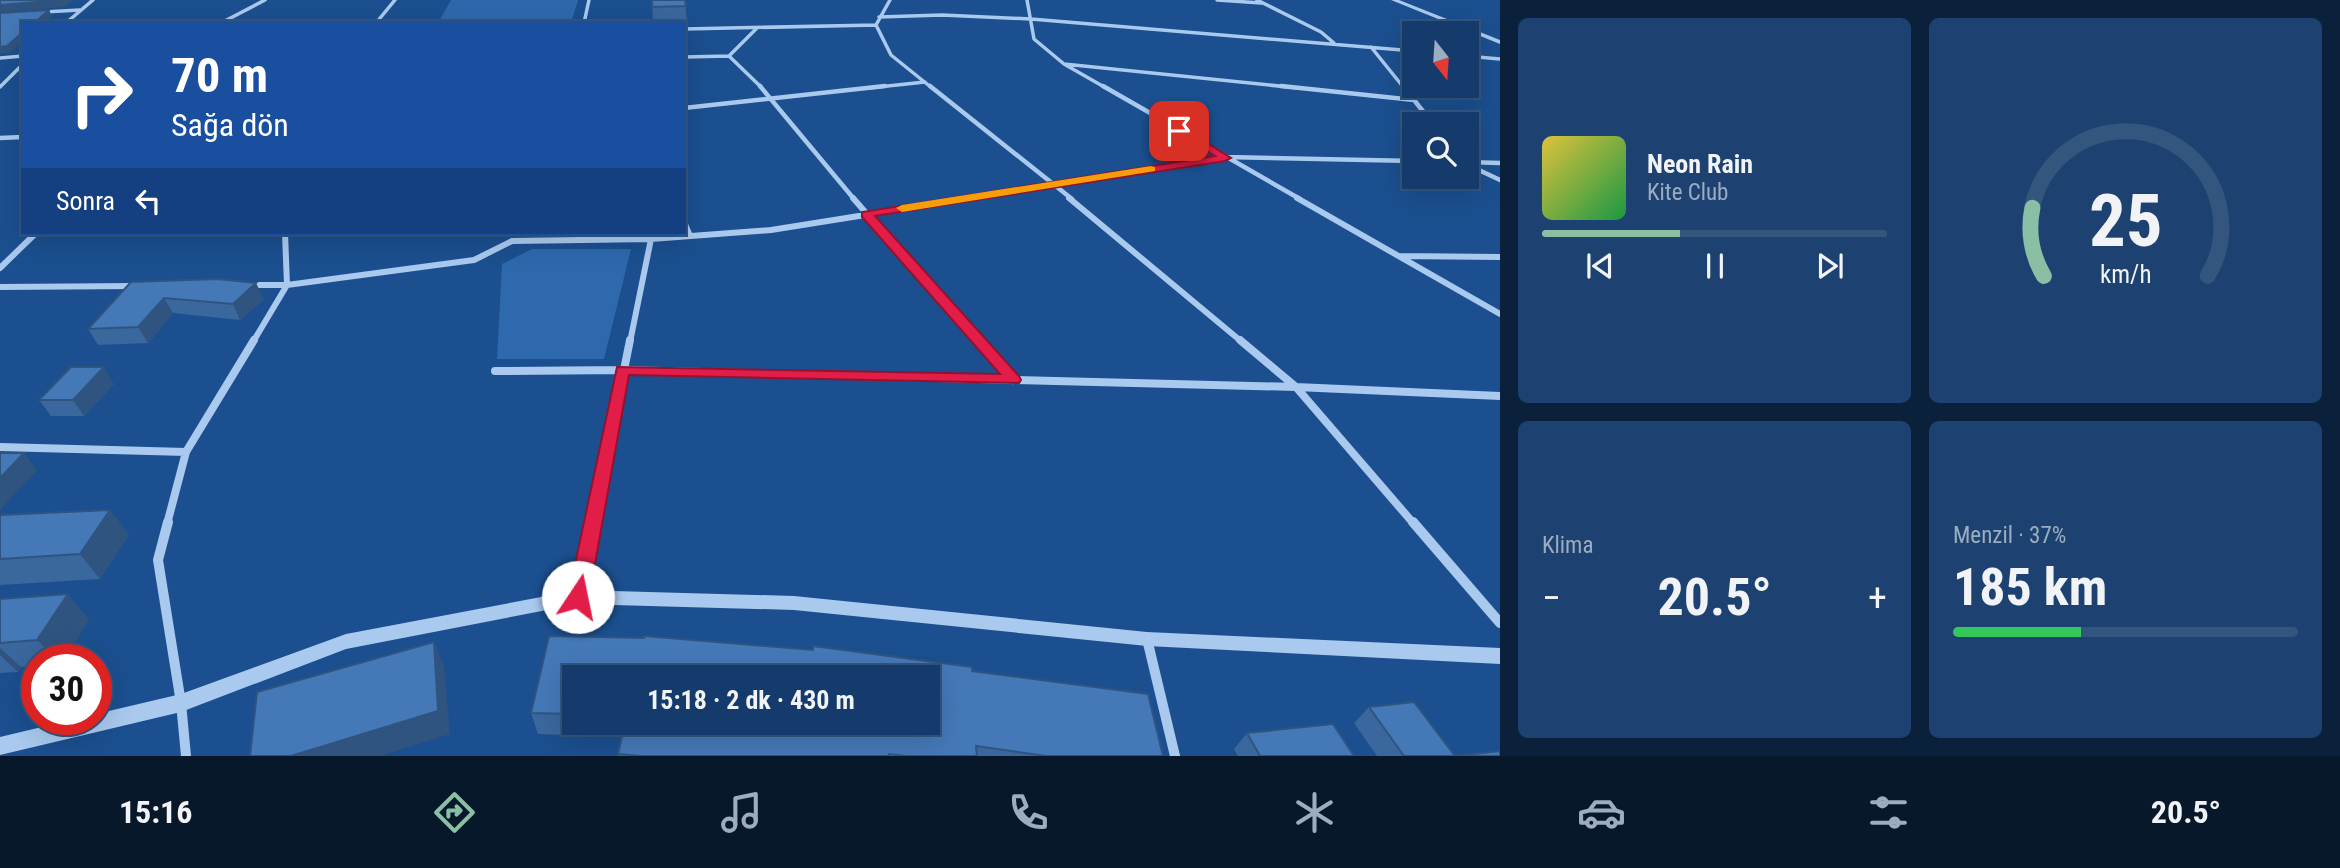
<!DOCTYPE html>
<html lang="tr">
<meta charset="utf-8">
<style>
:root{--surface:#143b6b;--page:#1d4271;--text:#f1f3f6;--muted:#9dadc1;--line:#33557e;--accent:#8abfa5}
body{margin:0;font-family:"Roboto Condensed",sans-serif;background:var(--page);color:var(--text);height:100vh;display:flex;flex-direction:column;font-size:26px;white-space:nowrap}
*{box-sizing:border-box;margin:0}
p{font-size:23px;color:var(--muted)}
.icon{flex:none;width:38px;height:38px;fill:none;stroke:currentColor;stroke-width:2;stroke-linecap:round;stroke-linejoin:round}
.map{position:relative;flex:1;overflow:hidden}
.side{display:flex;flex-direction:column;gap:18px;padding:18px;background:#0b203b;width:840px}
.side>*{flex:none}
.guide{position:absolute;left:21px;top:21px;width:665px;height:214px;border-radius:0px;box-shadow:0 7px 28px #0002,0 0 0 2px var(--line);background:#1a4fa0;color:#fff;overflow:hidden}
.needle{width:46px;rotate:163deg}
.buttons{position:absolute;left:1402px;top:21px;display:grid;gap:14px}
.buttons a{display:grid;place-items:center;width:77px;height:77px;border-radius:0px;background:var(--surface);box-shadow:0 7px 28px #0002,0 0 0 2px var(--line);font-size:35px}
.speed{position:absolute;left:21px;top:644px;display:flex;gap:14px;font-size:35px;font-weight:700;text-align:center}
.speed>*{display:grid;place-content:center;width:91px;height:91px;border-radius:50%;background:var(--surface);box-shadow:0 7px 28px #0002,0 0 0 2px var(--line);line-height:1}
.speed .limit{border:10px solid #d22;background:#fff;color:#111}
.pin{position:absolute;display:grid;place-items:center;width:60px;height:60px;color:#fff;margin:-30px;border-radius:14px;box-shadow:0 4px 10px #0006}
.me{position:absolute;width:77px;margin:-38px;rotate:11deg;stroke-linejoin:round;filter:drop-shadow(0 0 5px #0008)}
.turn{display:flex;align-items:center;gap:24px;height:147px;padding:0 35px;font-size:32px}
.turn .icon{width:91px;height:91px;stroke-width:2.5}
.turn b{display:block;font-size:49px;line-height:60px}
.then{display:flex;align-items:center;height:66px;padding:0 35px;background:#0003;gap:14px;font-size:26px}
.big{font-size:52px;font-weight:700;line-height:1.1}
.side .widget{flex:1;display:flex;flex-direction:column;justify-content:center;gap:10px;min-width:0;padding:0 24px;border-radius:10px;background:var(--page)}
.side .dial{align-items:center;gap:0}
.dial svg{height:182px;overflow:visible;fill:none;stroke:var(--line);stroke-width:7;stroke-linecap:round;text-anchor:middle}
.dial text{fill:var(--text);stroke:none}
.song{display:flex;align-items:center;gap:21px}
.cover{width:84px;height:84px;border-radius:10px;background:linear-gradient(135deg,hsl(50 70% 55%),hsl(140 70% 35%))}
.played{height:7px;border-radius:4px;background:linear-gradient(90deg,var(--accent) 40%,var(--line) 40%)}
.keys{display:flex;justify-content:space-around;direction:ltr}
.heat{display:flex;justify-content:space-between;align-items:center;font-size:38px;direction:ltr}
.charge{height:10px;border-radius:5px;background:linear-gradient(90deg,#34c759 37%,var(--line) 0)}
.side .tiles{flex:1;display:grid;gap:18px;grid-template-columns:repeat(2,1fr)}
.trip{position:absolute;left:562px;top:665px;width:378px;height:70px;border-radius:0px;background:var(--surface);box-shadow:0 7px 28px #0002,0 0 0 2px var(--line);font-weight:700;line-height:70px;text-align:center}
.tabs{display:flex;height:112px;justify-content:space-around;align-items:center;background:#08182b;color:var(--muted)}
.tabs .icon{width:49px;height:49px}
.tabs .selected{color:var(--accent)}
.tabs b{font-size:32px;color:var(--text)}
main{display:flex;flex:1;min-height:0}
.map>svg:first-child{display:block}
.green{fill:#2e69ad}
.lines{fill:none;stroke-linecap:round;stroke-linejoin:round}
.minor-far4{stroke:#a9c9ee;stroke-width:3.5}
.minor-far3{stroke:#a9c9ee;stroke-width:4.5}
.minor-far2{stroke:#a9c9ee;stroke-width:6}
.minor-far1{stroke:#a9c9ee;stroke-width:8}
.minor{stroke:#a9c9ee;stroke-width:10}
.tertiary{fill:#a9c9ee;fill-rule:evenodd}
.wall{fill:#3a679d;fill-rule:evenodd}
.shaded-wall{fill:#305480}
.building{fill:#4478b7;stroke:#305480;stroke-width:2}
.route{fill:#e11d48;stroke:#92132f;stroke-width:2}
.slow{fill:#f59e0b}
</style>
<main>
<div class="map">
<svg width="1500" height="756" viewBox="0 0 1500 756">
<rect width="100%" height="100%" fill="#1b4f8f"/>
<path class="green" d="M 451,0 L 578,0 L 571,23 L 438,23 Z
M 532,249 L 631,249 L 604,359 L 497,359 L 502,264 Z"/>
<g class="lines">
<path class="minor-far4" d="M 890,0 L 876,25 L 891,55 L 932,88
M 1027,0 L 1034,39 L 1064,64 L 1298,88
M 1217,0 L 1261,3
M 1257,0 L 1321,32 L 1334,43
M 43,12 L 80,10
M 879,17 L 942,15 L 1031,19 L 1414,51
M 66,23 L 93,0
M 221,23 L 265,0
M 376,23 L 395,0
M 584,23 L 589,0
M 757,28 L 729,56 L 762,88
M 684,29 L 876,25
M 1371,47 L 1404,88
M 1466,56 L 1500,59
M 684,57 L 729,56
M 0,58 L 23,56
M 1064,64 L 1106,88
M 0,87 L 23,64
M 869,88 L 925,82"/>
<path class="minor-far3" d="M 760,86 L 854,199
M 930,86 L 1072,199
M 1103,86 L 1300,199
M 1281,86 L 1414,100
M 1403,86 L 1433,124
M 684,108 L 885,86
M 0,138 L 23,137
M 1466,162 L 1500,163
M 1466,164 L 1500,180
M 961,199 L 1225,157 L 1414,161"/>
<path class="minor-far2" d="M 853,198 L 979,342
M 1069,198 L 1242,342
M 1297,198 L 1500,314
M 684,222 L 690,236
M 651,239 L 771,230 L 972,198
M 1399,256 L 1500,257
M 0,268 L 36,233
M 249,285 L 287,285 L 474,260 L 512,241 L 651,239 L 630,342
M 0,287 L 136,286
M 253,342 L 287,285 L 285,233"/>
<path class="minor-far1" d="M 978,340 L 1013,380
M 1240,340 L 1296,387 L 1414,524
M 495,371 L 623,370 L 1296,387 L 1500,396
M 0,447 L 186,452
M 167,524 L 186,452 L 254,340
M 593,524 L 630,340"/>
<path class="minor" d="M 168,522 L 158,560 L 181,703 L 186,756
M 1413,522 L 1500,623
M 578,596 L 593,522
M 1147,639 L 1175,756"/>
<path class="tertiary" d="M 1391,0 L 1399,0 L 1500,40 L 1500,44 Z
M 578,590 L 794,596 L 1147,632 L 1500,648 L 1500,664 L 1147,646 L 794,610 L 578,604 L 346,649 L 181,712 L 0,755 L 0,737 L 75,719 L 96,719 L 96,714 L 181,694 L 346,634 Z"/>
</g>
<path class="wall" d="M 646,0 L 685,0 L 687,22 L 653,23 L 652,0 Z
M 131,282 L 264,299 L 240,320 L 173,313 L 148,343 L 98,345 L 88,329 Z
M 114,384 L 84,416 L 51,416 L 39,400 Z
M 0,515 L 129,534 L 100,579 L 0,585 Z
M 0,599 L 89,619 L 64,660 L 37,660 L 37,666 L 21,667 L 18,672 L 0,673 Z
M 549,636 L 644,638 L 644,636 L 813,650 L 813,646 L 972,667 L 972,671 L 1148,694 L 1163,756 L 618,756 L 618,754 L 621,737 L 538,734 L 531,713 ZM 574,677 L 928,677 L 928,723 L 574,723 Z
M 1369,707 L 1455,756 L 1500,756 L 1377,756 L 1354,723 Z
M 1247,733 L 1354,756 L 1238,756 L 1234,749 Z"/>
<path class="shaded-wall" d="M 63,0 L 75,0 L 65,7 L 0,12 L 0,5 Z
M 49,10 L 52,16 L 45,23 L 34,23 Z
M 23,32 L 23,42 L 10,53 L 0,54 L 0,47 Z
M 256,283 L 264,299 L 240,320 L 233,304 Z
M 164,298 L 173,313 L 148,343 L 138,327 Z
M 104,367 L 114,384 L 84,416 L 73,400 Z
M 24,453 L 37,470 L 0,510 L 0,478 Z
M 110,510 L 129,534 L 100,579 L 80,554 Z
M 68,594 L 89,619 L 64,660 L 57,660 L 37,640 Z
M 434,642 L 444,666 L 450,734 L 380,756 L 291,756 Z
M 0,648 L 21,667 L 18,672 L 0,655 Z"/>
<path class="building" d="M 0,0 L 63,0 L 0,5 Z
M 652,0 L 685,0 L 686,6 L 652,7 Z
M 49,10 L 34,23 L 23,23 L 23,32 L 7,46 L 0,47 L 0,13 Z
M 218,279 L 256,283 L 233,304 L 164,298 L 138,327 L 88,329 L 131,282 Z
M 71,367 L 104,367 L 73,400 L 39,400 Z
M 0,453 L 24,453 L 0,478 Z
M 110,510 L 80,554 L 0,559 L 0,515 Z
M 68,594 L 37,640 L 0,643 L 0,599 Z
M 549,636 L 644,638 L 644,636 L 813,650 L 813,646 L 972,667 L 972,671 L 1148,694 L 1163,756 L 1046,756 L 976,746 L 977,756 L 906,756 L 889,754 L 889,756 L 641,756 L 618,754 L 625,723 L 928,723 L 928,677 L 574,677 L 574,714 L 531,713 Z
M 434,642 L 438,711 L 291,756 L 250,756 L 257,692 Z
M 1414,702 L 1455,756 L 1500,751 L 1500,756 L 1404,756 L 1369,707 Z
M 1333,724 L 1354,756 L 1260,756 L 1247,733 Z"/>
<path class="route" d="M 1176,128 L 1183,128 L 1231,158 L 1225,161 L 875,216 L 1019,376 L 1021,380 L 1019,383 L 629,375 L 589,597 L 585,604 L 578,606 L 571,604 L 568,597 L 617,367 L 1000,374 L 862,217 L 862,212 L 1215,156 L 1176,133 Z"/>
<path class="slow" d="M 1151,166 L 1155,167 L 1155,171 L 902,212 L 896,208 L 902,205 Z"/>
</svg>
<div class="buttons">
<a><svg class="needle" viewBox="-14 -14 28 28"><path d="M0-13l5 13h-10z" fill="#e53935"/><path d="M0 13l5-13h-10z" fill="#9dadc1"/></svg></a>
<a><svg class="icon" aria-label="search" viewBox="0 0 24 24"><circle cx="10" cy="10" r="6"/><path d="M15 15l6 6"/></svg></a>
</div>
<div class="speed"><div class="limit">30</div></div>
<div class="pin" style="left:1179px;top:131px;background:#d93025"><svg class="icon" aria-label="arrive" viewBox="0 0 24 24"><path d="M6 21V4h12l-3 4 3 4H6"/></svg></div>
<svg class="me" style="left:578px;top:597px" viewBox="-20 -20 40 40"><circle r="19" fill="#fff"/><path d="M0-13L10 11 0 6-10 11z" fill="#e11d48"/></svg>
<div class="trip">15:18 · 2 dk · 430 m</div>
<div class="guide">
<div class="turn"><svg class="icon" aria-label="right" viewBox="0 0 24 24"><path d="M7 20v-9h11M14 6l5 5-5 5"/></svg><div><b>70 m</b>Sağa dön</div></div>
<div class="then">Sonra<svg class="icon" aria-label="left" viewBox="0 0 24 24"><path d="M17 20v-9H6M10 6l-5 5 5 5"/></svg></div>
</div>
</div>
<section class="side">
<div class="tiles">
<div class="widget">
<div class="song"><i class="cover"></i><div><b>Neon Rain</b><p>Kite Club</p></div></div>
<div class="played"></div>
<div class="keys"><svg class="icon" aria-label="previous" viewBox="0 0 24 24"><path d="M18 5L8 12l10 7zM5 5v14"/></svg><svg class="icon" aria-label="pause" viewBox="0 0 24 24"><path d="M8 5v14M16 5v14"/></svg><svg class="icon" aria-label="next" viewBox="0 0 24 24"><path d="M6 5l10 7-10 7zM19 5v14"/></svg></div>
</div>
<div class="widget dial"><svg viewBox="0 0 100 80">
<path d="M14 69A42 42 0 1 1 86 69"/>
<path d="M14 69A42 42 0 0 1 9 39" stroke="#8abfa5"/>
<text x="50" y="56" font-size="32" font-weight="700">25</text>
<text x="50" y="72" font-size="11">km/h</text>
</svg></div>
<div class="widget"><p>Klima</p>
<div class="heat"><a>−</a><b class="big">20.5°</b><a>+</a></div>
</div>
<div class="widget"><p>Menzil · 37%</p><b class="big">185 km</b><div class="charge"></div></div>
</div>
</section>
</main>
<nav class="tabs">
<b>15:16</b>
<svg class="icon selected" aria-label="directions" viewBox="0 0 24 24"><path d="M12 3l9 9-9 9-9-9zM9 14v-3h6M13 9l2 2-2 2"/></svg>
<svg class="icon" aria-label="music" viewBox="0 0 24 24"><path d="M9 18V5l10-2v13"/><circle cx="6" cy="18" r="3"/><circle cx="16" cy="16" r="3"/></svg>
<svg class="icon" aria-label="phone" viewBox="0 0 24 24"><path d="M5 4h4l2 5-3 2q2 4 5 5l2-3 5 2v4C11 20 4 13 5 4z"/></svg>
<svg class="icon" aria-label="climate" viewBox="0 0 24 24"><path d="M12 3v18M4 7l16 10M4 17L20 7"/></svg>
<svg class="icon" aria-label="car" viewBox="0 0 24 24"><path d="M5 17H2v-5l4-1 3-4h7l3 4 3 1v5h-3M9 17h6M6 11h13"/><circle cx="7" cy="17" r="2"/><circle cx="17" cy="17" r="2"/></svg>
<svg class="icon" aria-label="filters" viewBox="0 0 24 24"><path d="M4 7h16M4 17h16"/><circle cx="9" cy="7" r="2"/><circle cx="15" cy="17" r="2"/></svg>
<b>20.5°</b>
</nav>
